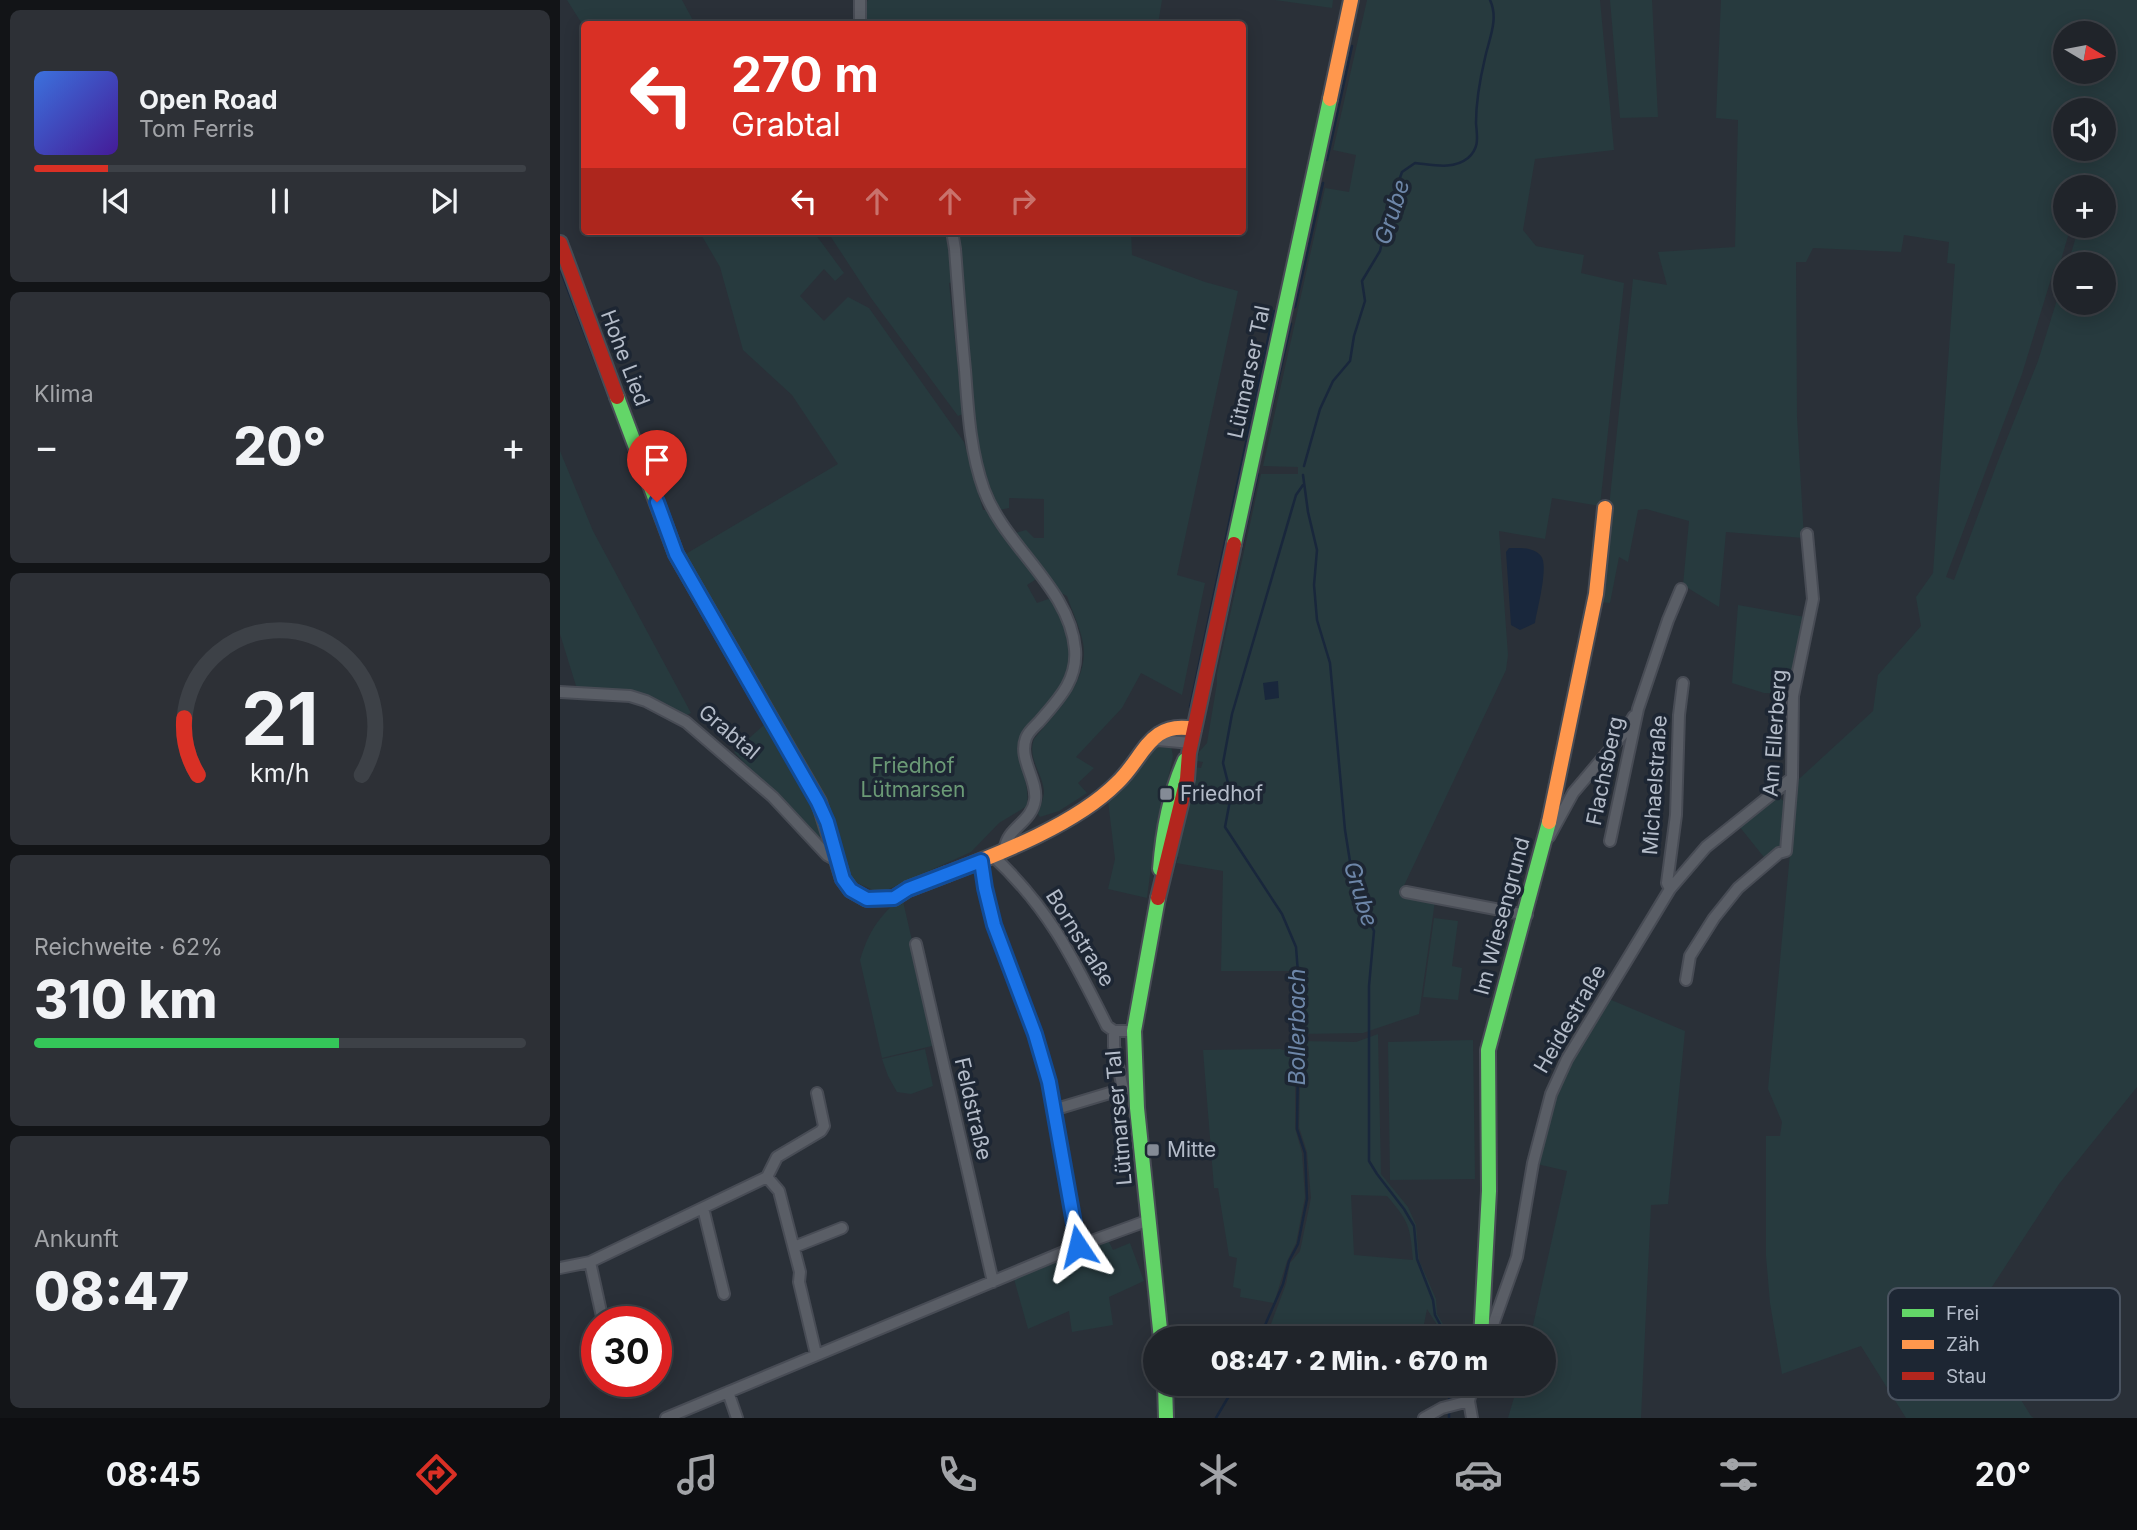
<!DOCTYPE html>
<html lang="de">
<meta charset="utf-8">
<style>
:root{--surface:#20242a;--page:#2d3036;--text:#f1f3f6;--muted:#a2a4a8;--line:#3d4147;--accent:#d93025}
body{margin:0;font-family:Inter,sans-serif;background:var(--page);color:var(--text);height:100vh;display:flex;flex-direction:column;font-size:26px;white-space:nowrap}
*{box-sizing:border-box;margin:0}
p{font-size:23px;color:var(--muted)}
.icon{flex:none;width:38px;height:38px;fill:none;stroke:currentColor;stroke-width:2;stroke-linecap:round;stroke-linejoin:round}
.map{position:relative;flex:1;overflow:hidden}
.details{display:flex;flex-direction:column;gap:10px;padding:10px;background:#121417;width:560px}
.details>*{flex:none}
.top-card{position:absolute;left:21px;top:21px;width:665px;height:214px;border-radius:7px;box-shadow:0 4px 18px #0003,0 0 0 2px var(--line);background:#d93025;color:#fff;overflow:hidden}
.needle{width:46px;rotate:100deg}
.tools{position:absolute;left:1493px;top:21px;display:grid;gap:14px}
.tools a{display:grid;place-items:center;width:63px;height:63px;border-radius:50%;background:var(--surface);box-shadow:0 4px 18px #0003,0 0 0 2px var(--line);font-size:35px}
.speed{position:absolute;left:21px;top:1306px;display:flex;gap:14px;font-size:35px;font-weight:700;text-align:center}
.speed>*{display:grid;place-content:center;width:91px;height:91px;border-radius:50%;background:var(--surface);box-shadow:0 4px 18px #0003,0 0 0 2px var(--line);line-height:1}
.speed .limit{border:10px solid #d22;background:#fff;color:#111}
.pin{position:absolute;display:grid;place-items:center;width:60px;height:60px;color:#fff;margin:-72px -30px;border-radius:50% 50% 50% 0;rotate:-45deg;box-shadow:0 0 7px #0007}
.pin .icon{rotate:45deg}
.me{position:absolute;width:77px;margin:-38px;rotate:350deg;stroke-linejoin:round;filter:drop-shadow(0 0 5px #0008)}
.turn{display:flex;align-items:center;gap:24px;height:147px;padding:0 35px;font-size:32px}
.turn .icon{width:91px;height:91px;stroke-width:2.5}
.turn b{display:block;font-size:49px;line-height:60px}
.lanes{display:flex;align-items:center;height:66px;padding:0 35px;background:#0003;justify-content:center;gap:35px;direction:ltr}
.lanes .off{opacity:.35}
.big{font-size:52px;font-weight:800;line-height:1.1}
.details .card{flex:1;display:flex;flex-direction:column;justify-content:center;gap:10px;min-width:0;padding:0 24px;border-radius:10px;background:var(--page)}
.details .dial{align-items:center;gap:0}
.dial svg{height:182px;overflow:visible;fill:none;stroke:var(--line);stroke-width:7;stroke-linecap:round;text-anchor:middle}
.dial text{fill:var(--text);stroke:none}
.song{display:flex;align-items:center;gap:21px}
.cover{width:84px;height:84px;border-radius:10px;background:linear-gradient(135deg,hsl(220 70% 55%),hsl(260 70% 35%))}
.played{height:7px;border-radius:4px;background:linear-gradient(90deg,var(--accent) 15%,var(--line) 15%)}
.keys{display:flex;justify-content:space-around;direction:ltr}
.heat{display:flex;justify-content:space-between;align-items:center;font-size:38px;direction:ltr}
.charge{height:10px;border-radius:5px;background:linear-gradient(90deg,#34c759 62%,var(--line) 0)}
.trip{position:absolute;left:583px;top:1326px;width:413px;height:70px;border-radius:35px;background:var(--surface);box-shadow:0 4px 18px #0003,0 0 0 2px var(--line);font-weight:800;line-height:70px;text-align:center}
.dock{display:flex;height:112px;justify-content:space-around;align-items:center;background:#0d0e11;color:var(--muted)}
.dock .icon{width:49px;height:49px}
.dock .current{color:var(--accent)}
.dock b{font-size:32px;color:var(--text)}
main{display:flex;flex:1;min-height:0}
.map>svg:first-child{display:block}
.green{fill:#273a3e;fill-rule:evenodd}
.water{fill:#19273c}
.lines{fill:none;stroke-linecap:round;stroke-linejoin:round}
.stream{stroke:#19273c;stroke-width:2.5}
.street-casing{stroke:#484c55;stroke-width:14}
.fast-casing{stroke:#484c55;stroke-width:18}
.slow-casing{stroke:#484c55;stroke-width:18}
.jam-casing{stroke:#484c55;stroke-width:18}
.street{stroke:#5a5e66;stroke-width:10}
.fast{stroke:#63d668;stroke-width:14}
.slow{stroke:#ff974d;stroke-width:14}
.jam{stroke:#b3261e;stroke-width:14}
.route-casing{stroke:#114b97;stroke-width:18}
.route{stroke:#1a73e8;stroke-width:12}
.poi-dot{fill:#848b96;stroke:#1d2633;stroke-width:2.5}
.labels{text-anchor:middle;stroke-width:7;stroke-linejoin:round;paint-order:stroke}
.street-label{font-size:21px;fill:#b4bcc9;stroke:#1d2633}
.park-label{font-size:21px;fill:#6b9a76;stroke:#1d2633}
.poi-label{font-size:21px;fill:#b4bcc9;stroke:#1d2633;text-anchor:start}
.water-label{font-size:23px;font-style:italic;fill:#6d86a8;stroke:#1d2633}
.key{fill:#1d2633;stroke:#4a5360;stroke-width:2}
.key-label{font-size:19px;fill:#b4bcc9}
</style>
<main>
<section class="details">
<div class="card">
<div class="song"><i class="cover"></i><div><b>Open Road</b><p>Tom Ferris</p></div></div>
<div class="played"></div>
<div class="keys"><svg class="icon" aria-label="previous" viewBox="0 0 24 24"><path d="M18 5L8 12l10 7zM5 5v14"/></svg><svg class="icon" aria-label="pause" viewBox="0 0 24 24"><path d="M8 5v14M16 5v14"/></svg><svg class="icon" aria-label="next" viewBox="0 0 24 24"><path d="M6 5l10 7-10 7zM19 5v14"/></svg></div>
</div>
<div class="card"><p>Klima</p>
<div class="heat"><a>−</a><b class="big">20°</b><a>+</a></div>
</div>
<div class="card dial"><svg viewBox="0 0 100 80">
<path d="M14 69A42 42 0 1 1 86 69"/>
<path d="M14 69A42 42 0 0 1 8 44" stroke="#d93025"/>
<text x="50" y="56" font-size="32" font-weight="700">21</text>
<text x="50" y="72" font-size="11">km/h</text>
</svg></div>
<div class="card"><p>Reichweite · 62%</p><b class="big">310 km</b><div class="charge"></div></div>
<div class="card"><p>Ankunft</p><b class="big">08:47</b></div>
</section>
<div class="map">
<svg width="1577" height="1418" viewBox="0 0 1577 1418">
<rect width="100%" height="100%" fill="#2a3038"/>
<path class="green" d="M 7,0 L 122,0 L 135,24 L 24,24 L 24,27 Z
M 308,0 L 602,0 L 598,24 L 303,24 L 304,8 Z
M 715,0 L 773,0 L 772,8 Z
M 807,0 L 1040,0 L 1054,150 L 975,159 L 963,230 L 976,246 L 1024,255 L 1021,273 L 1064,283 L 1040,506 L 992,498 L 985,539 L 939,531 L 948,655 L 946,670 L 840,894 L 875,901 L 859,1014 L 803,1033 L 739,1034 L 736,971 L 661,971 L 663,871 L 616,863 L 619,857 L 615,856 L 629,803 L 628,799 L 635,767 L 641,768 L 643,762 L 637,761 L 639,752 L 647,743 L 657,683 L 657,674 L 701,474 L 738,474 L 738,467 L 703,466 L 765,188 L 789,192 L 796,155 L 773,150 Z
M 1050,0 L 1092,0 L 1098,117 L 1060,118 Z
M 1161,0 L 1577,0 L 1577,1087 L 1499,1184 L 1411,1319 L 1471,1416 L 1474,1418 L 1346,1418 L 1301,1346 L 1222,1374 L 1210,1303 L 1206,1256 L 1206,1136 L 1220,1136 L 1222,1122 L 1208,1089 L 1236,789 L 1239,779 L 1313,711 L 1318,675 L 1361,626 L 1356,597 L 1373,573 L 1395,264 L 1387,263 L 1389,242 L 1344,235 L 1341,252 L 1253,248 L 1246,262 L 1236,262 L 1237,417 L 1244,538 L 1166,532 L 1159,607 L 1123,585 L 1129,521 L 1086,509 L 1078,510 L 1068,562 L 1059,557 L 1050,603 L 1039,602 L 1073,279 L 1107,285 L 1098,252 L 1175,247 L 1178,120 L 1156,118 ZM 1505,33 L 1544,33 L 1544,72 L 1505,72 ZM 1505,110 L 1544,110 L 1544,149 L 1505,149 ZM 1505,187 L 1544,187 L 1544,226 L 1519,226 L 1508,264 L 1544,264 L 1544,303 L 1505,303 L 1505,274 L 1478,361 L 1438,461 L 1394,580 L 1386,577 L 1462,374 L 1494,269 L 1498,270 L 1511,226 L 1505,226 Z
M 139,231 L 253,231 L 284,273 L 275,281 L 264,269 L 240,296 L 264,321 L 288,297 L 309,308 L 404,442 L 423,510 L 431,510 L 478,578 L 467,585 L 477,603 L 491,598 C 533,659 502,687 463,734 C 453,756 471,782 467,806 L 439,823 L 411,852 L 320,893 L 293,881 L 272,819 L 124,555 L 278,464 L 232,395 L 183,350 L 160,267 Z
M 267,231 L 389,231 L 395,282 L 389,283 L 403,414 L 398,416 L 311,298 Z
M 398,231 L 571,231 L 572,255 L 645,282 L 678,291 L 617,575 L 645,583 L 622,695 L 581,673 L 562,708 L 516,757 L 534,768 L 518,783 L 527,793 L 499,811 L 480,817 L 478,814 C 480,807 484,798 484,791 C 482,772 467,758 474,739 C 495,713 530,681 523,643 C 520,627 512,611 507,596 L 493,589 L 452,534 L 466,530 L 474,538 L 484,538 L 484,499 L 449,498 L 449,508 L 439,510 C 402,424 405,323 398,231 Z
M 0,451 L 33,531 L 131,713 L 125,716 C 87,688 63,689 17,689 L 0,634 Z
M 1178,605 L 1245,617 L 1228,694 L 1204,693 L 1172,683 Z
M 208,721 L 253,801 L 271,849 L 266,848 L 174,752 Z
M 601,744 L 611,746 L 613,756 L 594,844 L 587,898 L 548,889 L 555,859 L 548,801 L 592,749 Z
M 1217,796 L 1226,803 L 1221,847 L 1207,861 L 1179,826 Z
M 342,897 L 376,1045 L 322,1058 L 300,960 C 309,931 319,916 342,897 Z
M 874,918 L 898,921 L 892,966 L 902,968 L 898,1000 L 863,997 Z
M 1049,999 L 1125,1031 L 1108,1204 L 1091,1205 L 1081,1418 L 948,1418 L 958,1384 L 984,1384 L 984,1339 L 970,1339 L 1007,1171 L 977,1164 L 995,1095 L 1013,1059 Z
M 818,1034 L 821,1174 L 848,1207 L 856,1225 L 859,1260 L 876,1299 L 877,1314 L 892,1339 L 886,1339 L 867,1309 L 861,1339 L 706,1337 L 726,1284 L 730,1263 L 740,1251 L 751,1198 L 747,1152 L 739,1127 L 741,1041 L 796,1042 ZM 791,1195 L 827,1196 C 849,1222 850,1225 853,1260 L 794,1255 Z
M 913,1040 L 915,1179 L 830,1180 L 828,1042 Z
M 365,1049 L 373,1086 L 351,1094 L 337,1092 L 328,1076 L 322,1059 Z
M 720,1049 L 735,1053 L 735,1128 L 742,1153 L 745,1197 L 736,1243 L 727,1261 L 714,1303 L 680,1297 L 681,1289 L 673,1287 L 677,1258 L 669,1256 L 658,1188 L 654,1188 L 643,1050 Z
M 548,1240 L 553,1250 L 570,1243 L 584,1281 L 549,1297 L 553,1325 L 512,1332 L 509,1311 L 468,1329 L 454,1279 Z"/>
<path class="water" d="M 949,548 C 959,548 974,547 981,556 C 989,566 977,610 975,623 L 960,630 L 951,625 L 946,552 Z
M 718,681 L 719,698 L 705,700 L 703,683 Z"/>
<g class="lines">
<path class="stream" d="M 767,160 L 792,46
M 0,269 L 104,542
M 735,307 L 763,183
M 699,463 L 731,324
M 744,466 L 760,409 L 773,381 L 790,361 L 794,336 L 805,301 L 802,281 L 820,251 L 830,206 L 842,172 L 855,163 C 874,165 893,170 908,158 C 920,147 917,137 916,123 C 916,101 920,79 925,58 C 929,39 939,19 930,0
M 743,475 L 748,512 L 757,550 L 754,585 L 757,620 L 770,663 L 785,830 L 792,874 L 802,906 L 814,931 L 809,986 L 809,1161 L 817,1174 L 844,1209 L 854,1226 L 857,1259 L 873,1300 L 875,1315 L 888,1339
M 681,550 L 698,474
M 110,558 L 169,661
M 666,618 L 679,560
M 630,707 L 714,311
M 699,1339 L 723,1284 L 729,1261 L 738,1244 L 747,1199 L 745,1153 L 737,1129 L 738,1059 L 741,1035 L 738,973 L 736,947 L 722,914 L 665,827 L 671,795 L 663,763 L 672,714 L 736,495 L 743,485
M 889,1402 L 890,1384
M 656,1418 L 676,1384
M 889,1418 L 889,1409"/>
<g class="street-casing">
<path id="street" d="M 300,24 L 300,0
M 392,231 L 395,249 C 398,289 401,330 405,370 C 408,411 410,451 424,490 C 445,547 510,588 515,649 C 518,680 498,700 479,722 C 474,727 468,732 466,738 C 458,759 478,780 475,800 C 472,822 447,828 445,848
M 0,692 L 70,696 L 86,701 L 126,722 L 213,797 L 267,855 L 278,861
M 588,743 L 598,740 L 631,743
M 989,837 L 1013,793 L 1063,734 L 1074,716
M 1050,841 L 1078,709 L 1108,620 L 1121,589
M 432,855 C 489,908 513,958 547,1026 L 554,1031 L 574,1031
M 421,861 L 425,889 L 434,925 L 475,1034 L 489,1082 L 518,1246
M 1110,889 L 1107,883 L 1116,815 L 1119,715 L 1123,683
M 846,892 L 967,915
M 356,944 L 433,1282
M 1126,980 L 1130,956 L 1154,918 L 1178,888 L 1219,853 L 1226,851 L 1232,778 L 1233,696 L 1253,599 L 1247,534
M 493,1110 L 563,1089 L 554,1046 L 554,1031
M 207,1177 L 219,1191 L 240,1272 L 239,1282 L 256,1354
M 143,1208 L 164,1294
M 234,1247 L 282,1228
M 30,1262 L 43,1321
M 0,1268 L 30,1262 L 207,1177 L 217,1157 L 261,1131 L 264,1126 L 257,1093
M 928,1339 L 957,1257 L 973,1163 L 991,1094 L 1007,1059 L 1110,889 L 1146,847 L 1232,778
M 168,1392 L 177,1418
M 106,1418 L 518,1246 L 589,1220
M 864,1418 L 882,1408 L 909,1401
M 912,1418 L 909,1401 L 913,1384"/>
</g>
<g class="fast-casing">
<path id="fast" d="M 57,397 L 116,554 L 259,802 L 283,879 L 291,890 L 307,899 L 334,898 L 348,889 L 387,874
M 674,544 L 770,99
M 600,869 C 603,831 609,795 625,760
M 598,898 L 574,1031 L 577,1108 L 601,1339
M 921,1339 L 929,1191 L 928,1050 L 989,822
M 605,1384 L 606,1418"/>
</g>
<g class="slow-casing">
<path id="slow" d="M 770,99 L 791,0
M 989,822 L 1036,594 L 1045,508
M 387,874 C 441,853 516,824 557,783 C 584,758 589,720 634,729"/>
</g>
<g class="jam-casing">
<path id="jam" d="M 0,243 L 57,397
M 598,898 L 627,779 L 629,753 L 674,544"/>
</g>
<use href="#street" class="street"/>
<use href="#fast" class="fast"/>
<use href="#slow" class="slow"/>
<use href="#jam" class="jam"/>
</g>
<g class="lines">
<g class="route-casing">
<path id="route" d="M 97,502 L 116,554 L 258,802 L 267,822 L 283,879 L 291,890 L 307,899 L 334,898 L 348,889 L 421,861 L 425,888 L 434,925 L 475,1034 L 489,1082 L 518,1246"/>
</g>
<use href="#route" class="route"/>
</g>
<g class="poi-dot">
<rect x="599" y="787" width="14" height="14" rx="3.5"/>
<rect x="586" y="1143" width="14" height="14" rx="3.5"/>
</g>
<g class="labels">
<g class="street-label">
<text transform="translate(65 358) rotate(69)" y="7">Hohe Lied</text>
<text transform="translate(689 372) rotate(-78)" y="7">Lütmarser Tal</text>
<text transform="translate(169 732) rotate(40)" y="7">Grabtal</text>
<text transform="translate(1215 733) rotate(-86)" y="7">Am Ellerberg</text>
<text transform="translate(1045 771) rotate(-78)" y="7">Flachsberg</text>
<text transform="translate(1095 785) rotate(-86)" y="7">Michaelstraße</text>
<text transform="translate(942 916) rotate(-75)" y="7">Im Wiesengrund</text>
<text transform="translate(520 938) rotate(58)" y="7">Bornstraße</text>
<text transform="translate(1010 1019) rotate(-60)" y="7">Heidestraße</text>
<text transform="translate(413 1109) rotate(77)" y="7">Feldstraße</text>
<text transform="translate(559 1118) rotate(-95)" y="7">Lütmarser Tal</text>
</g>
<g class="park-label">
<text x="353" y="773">Friedhof<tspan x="353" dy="24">Lütmarsen</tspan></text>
</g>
<g class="poi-label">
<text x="620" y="801">Friedhof</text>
<text x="607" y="1157">Mitte</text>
</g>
<g class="water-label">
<text transform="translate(832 212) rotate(-72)" y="8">Grube</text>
<text transform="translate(801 894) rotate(73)" y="8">Grube</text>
<text transform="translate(737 1027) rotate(-90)" y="8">Bollerbach</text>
</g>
</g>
<rect x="1328" y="1288" width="232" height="112" rx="10" class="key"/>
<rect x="1342" y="1309" width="32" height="8" fill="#63d668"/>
<rect x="1342" y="1340" width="32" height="9" fill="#ff974d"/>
<rect x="1342" y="1372" width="32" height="8" fill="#b3261e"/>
<g class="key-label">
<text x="1386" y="1320">Frei</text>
<text x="1386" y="1351">Zäh</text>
<text x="1386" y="1383">Stau</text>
</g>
</svg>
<div class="tools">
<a><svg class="needle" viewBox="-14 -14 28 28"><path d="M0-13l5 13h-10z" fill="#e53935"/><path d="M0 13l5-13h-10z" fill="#a2a4a8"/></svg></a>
<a><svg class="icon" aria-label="sound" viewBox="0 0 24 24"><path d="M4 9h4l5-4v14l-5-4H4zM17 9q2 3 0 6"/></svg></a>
<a>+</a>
<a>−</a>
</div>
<div class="speed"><div class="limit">30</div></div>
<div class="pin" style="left:97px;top:502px;background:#d93025"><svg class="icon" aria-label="arrive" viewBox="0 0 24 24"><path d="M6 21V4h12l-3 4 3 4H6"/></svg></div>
<svg class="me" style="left:518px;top:1246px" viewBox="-20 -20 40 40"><path d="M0-17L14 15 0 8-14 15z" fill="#1a73e8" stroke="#fff" stroke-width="4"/></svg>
<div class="trip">08:47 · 2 Min. · 670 m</div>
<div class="top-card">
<div class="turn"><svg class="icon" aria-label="left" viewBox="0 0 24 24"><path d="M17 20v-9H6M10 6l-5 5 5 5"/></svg><div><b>270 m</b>Grabtal</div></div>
<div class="lanes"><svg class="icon" aria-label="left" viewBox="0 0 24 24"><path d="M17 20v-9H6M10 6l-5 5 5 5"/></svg><svg class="icon off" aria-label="ahead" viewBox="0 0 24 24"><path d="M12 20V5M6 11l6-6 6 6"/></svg><svg class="icon off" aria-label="ahead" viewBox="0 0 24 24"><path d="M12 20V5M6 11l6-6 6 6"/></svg><svg class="icon off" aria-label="right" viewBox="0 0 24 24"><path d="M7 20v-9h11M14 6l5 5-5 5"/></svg></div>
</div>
</div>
</main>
<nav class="dock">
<b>08:45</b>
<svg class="icon current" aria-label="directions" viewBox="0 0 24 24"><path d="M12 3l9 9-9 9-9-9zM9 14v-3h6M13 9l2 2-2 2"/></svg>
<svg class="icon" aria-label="music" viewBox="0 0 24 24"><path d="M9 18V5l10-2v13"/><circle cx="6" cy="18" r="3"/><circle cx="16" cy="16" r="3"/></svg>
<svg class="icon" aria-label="phone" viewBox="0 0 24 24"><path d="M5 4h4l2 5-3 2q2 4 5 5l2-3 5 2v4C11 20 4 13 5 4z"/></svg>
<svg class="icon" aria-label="climate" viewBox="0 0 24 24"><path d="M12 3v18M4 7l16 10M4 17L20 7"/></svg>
<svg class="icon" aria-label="car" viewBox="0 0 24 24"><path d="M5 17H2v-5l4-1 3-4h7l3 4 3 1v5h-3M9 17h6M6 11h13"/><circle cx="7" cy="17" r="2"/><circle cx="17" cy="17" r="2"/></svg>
<svg class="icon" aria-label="filters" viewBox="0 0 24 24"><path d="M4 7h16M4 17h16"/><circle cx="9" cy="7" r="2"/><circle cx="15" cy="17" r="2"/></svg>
<b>20°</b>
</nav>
